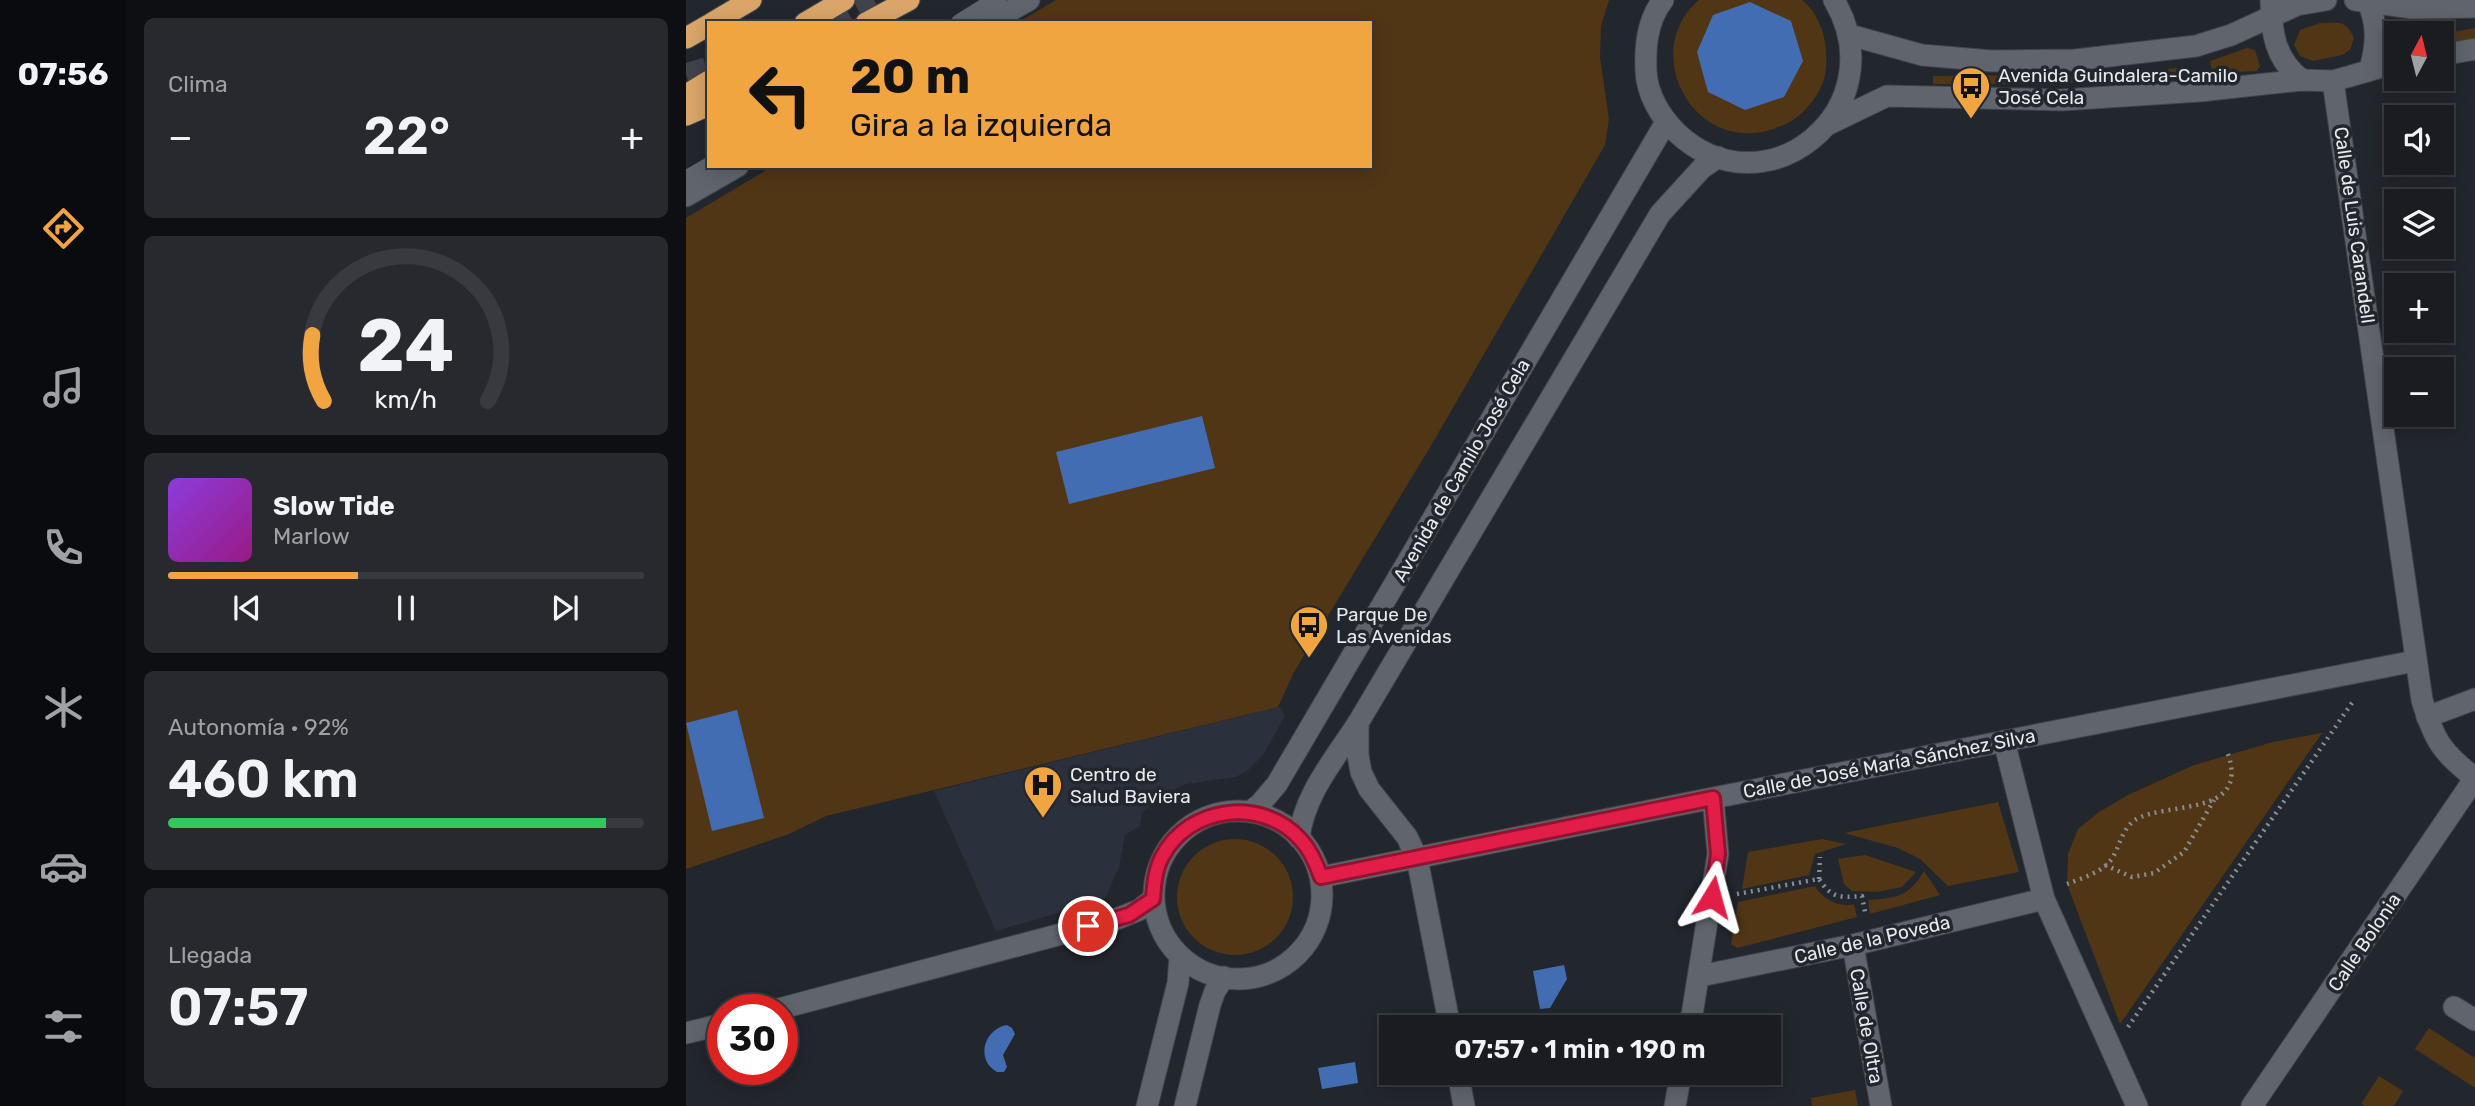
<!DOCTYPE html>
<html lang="es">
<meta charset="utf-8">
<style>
:root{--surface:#1a1c22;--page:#27292f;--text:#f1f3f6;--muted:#9fa1a5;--line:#383a40;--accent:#f1a540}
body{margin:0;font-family:Rubik,sans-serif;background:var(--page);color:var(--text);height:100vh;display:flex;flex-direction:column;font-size:26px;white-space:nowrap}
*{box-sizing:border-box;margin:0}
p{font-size:23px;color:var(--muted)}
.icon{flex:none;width:38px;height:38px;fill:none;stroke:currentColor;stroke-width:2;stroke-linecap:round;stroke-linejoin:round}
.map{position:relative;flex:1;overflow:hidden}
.side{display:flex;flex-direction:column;gap:18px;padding:18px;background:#0e0f13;width:560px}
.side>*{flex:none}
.guide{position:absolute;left:21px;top:21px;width:665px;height:147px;border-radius:0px;box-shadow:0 4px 18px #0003,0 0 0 2px var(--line);background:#f1a540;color:#111;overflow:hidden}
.needle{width:46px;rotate:7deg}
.tools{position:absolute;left:1698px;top:21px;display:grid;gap:14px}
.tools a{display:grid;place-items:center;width:70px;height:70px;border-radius:0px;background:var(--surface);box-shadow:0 4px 18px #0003,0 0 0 2px var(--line);font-size:35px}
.speed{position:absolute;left:21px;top:994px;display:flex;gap:14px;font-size:35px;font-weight:700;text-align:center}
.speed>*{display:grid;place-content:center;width:91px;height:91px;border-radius:50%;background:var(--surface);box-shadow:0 4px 18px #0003,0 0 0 2px var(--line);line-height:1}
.speed .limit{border:10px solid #d22;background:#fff;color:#111}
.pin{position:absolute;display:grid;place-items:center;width:60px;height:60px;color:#fff;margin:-30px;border:4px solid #fff;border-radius:50%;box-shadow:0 2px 7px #0007}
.me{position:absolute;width:77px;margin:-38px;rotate:8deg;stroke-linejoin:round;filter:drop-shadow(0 0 5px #0008)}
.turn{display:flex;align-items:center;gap:24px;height:147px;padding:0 28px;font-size:32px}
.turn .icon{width:91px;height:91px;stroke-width:2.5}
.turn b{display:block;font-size:49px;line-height:60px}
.big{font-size:52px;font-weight:600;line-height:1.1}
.side .widget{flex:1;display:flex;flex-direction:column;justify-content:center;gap:10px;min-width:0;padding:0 24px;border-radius:10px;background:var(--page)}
.side .dial{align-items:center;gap:0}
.dial svg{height:182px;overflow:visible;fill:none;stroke:var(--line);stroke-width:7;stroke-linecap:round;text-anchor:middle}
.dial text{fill:var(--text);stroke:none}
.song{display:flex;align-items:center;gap:21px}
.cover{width:84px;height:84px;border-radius:10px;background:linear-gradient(135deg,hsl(270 70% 55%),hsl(310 70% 35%))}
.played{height:7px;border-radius:4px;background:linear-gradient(90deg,var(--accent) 40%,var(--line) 40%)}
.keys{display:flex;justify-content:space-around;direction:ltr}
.heat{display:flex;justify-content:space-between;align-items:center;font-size:38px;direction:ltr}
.charge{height:10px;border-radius:5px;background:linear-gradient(90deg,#34c759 92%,var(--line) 0)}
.trip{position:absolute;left:693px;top:1015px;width:402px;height:70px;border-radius:0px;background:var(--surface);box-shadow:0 4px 18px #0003,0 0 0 2px var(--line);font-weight:600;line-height:70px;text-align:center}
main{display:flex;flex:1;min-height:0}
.menu{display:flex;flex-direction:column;width:126px;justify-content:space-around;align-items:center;background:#0a0b0e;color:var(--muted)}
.menu .icon{width:49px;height:49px}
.menu .selected{color:var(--accent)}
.menu b{font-size:32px;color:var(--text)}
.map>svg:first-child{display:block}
.built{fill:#2a313d}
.green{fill:#513615}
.water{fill:#436db2}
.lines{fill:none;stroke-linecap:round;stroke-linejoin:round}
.highway-tunnel{stroke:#40434a;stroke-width:21;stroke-dasharray:21 10;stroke-linecap:butt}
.lane-casing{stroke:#404449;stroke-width:19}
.street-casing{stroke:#404449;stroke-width:23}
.secondary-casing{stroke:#404449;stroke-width:23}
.highway-casing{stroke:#404449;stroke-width:23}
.path{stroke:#8a8e94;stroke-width:4.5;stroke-dasharray:2 5;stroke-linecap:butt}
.lane{stroke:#60656d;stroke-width:18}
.street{stroke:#60656d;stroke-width:21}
.secondary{stroke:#60656d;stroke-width:21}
.highway{stroke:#d9a569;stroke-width:21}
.route-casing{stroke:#92132f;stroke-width:18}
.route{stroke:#e11d48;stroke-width:12}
.labels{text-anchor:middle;stroke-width:7;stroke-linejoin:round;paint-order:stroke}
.poi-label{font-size:19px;fill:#e7eaef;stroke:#22262d;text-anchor:start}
.street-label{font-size:19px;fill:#e7eaef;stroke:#22262d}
</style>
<main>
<nav class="menu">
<b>07:56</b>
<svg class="icon selected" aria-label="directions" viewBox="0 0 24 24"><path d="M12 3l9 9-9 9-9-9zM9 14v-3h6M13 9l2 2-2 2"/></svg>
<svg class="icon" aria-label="music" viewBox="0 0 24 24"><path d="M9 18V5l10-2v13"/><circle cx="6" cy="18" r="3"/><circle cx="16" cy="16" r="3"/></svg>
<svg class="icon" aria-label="phone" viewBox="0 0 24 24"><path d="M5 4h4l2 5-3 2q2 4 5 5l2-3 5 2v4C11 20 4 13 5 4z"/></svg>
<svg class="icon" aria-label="climate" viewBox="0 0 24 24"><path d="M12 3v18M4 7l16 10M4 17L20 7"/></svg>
<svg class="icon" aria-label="car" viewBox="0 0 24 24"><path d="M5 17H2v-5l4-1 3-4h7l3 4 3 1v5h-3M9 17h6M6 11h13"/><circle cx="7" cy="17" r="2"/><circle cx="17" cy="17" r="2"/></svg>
<svg class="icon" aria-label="filters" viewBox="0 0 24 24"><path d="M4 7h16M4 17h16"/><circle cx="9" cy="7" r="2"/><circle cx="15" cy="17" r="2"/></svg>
</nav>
<section class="side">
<div class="widget"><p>Clima</p>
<div class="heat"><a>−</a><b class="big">22°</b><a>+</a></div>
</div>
<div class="widget dial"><svg viewBox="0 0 100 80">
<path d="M14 69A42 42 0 1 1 86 69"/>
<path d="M14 69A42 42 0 0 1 9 40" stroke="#f1a540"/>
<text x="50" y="56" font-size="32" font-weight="700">24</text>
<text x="50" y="72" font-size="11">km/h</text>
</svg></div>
<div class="widget">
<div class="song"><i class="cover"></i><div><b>Slow Tide</b><p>Marlow</p></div></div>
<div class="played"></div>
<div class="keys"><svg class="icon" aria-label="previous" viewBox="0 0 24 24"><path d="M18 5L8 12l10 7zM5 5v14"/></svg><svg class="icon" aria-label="pause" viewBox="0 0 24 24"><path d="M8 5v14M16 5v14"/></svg><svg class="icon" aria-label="next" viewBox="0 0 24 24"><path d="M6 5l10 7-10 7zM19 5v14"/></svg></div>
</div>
<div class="widget"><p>Autonomía · 92%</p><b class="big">460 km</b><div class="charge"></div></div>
<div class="widget"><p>Llegada</p><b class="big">07:57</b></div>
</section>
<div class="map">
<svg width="1789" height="1106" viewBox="0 0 1789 1106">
<rect width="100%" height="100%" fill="#22262d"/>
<path class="built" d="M 592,707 L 595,708 L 599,716 L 577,755 L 561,771 L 550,777 L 500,784 L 485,791 L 456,812 L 454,826 L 439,835 L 433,867 L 420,897 L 413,901 L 310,931 L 248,791 Z"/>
<path class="green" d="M 370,0 L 923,0 L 915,26 L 914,57 L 923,119 L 919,145 L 746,444 L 608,672 L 592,707 L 140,816 L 103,834 L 0,869 L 0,218 L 87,166 L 684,166 L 684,23 L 331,23 Z
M 1013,0 L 1116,0 C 1136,16 1142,43 1140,68 C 1139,84 1130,98 1119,110 C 1108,122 1093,128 1077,132 C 1003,146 955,49 1013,0 Z
M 1634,23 C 1652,23 1660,19 1668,38 L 1664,50 L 1656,55 L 1627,61 L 1614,56 L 1608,45 L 1614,30 Z
M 1789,28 L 1789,39 L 1755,44 L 1755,34 Z
M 1561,48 L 1569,50 L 1574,66 L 1571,71 L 1526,73 L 1524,61 Z
M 1502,67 L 1502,77 C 1417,83 1332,85 1247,84 L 1247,76 L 1429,74 Z
M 1636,733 L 1434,1024 L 1381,884 L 1382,854 L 1392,829 L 1413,812 L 1442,795 L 1508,765 L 1587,742 Z
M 1312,802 L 1333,872 L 1262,886 L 1234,859 L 1212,848 L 1158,833 Z
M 1136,839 L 1160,844 L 1129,854 L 1123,875 L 1056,889 L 1062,852 Z
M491 897a58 58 0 1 1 116 0a58 58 0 1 1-116 0Z
M 1179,855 L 1230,872 L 1216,887 L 1191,892 L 1166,891 L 1158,884 L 1152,859 Z
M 1238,871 L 1254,895 L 1184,914 L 1182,900 C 1210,898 1223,897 1238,871 Z
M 1129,886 C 1137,899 1152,908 1168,904 L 1171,917 L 1051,948 L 1045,944 L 1052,902 Z
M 1743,1028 L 1789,1058 L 1789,1088 L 1729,1049 Z
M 1693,1076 L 1717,1091 L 1708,1106 L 1679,1106 L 1675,1104 Z
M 1169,1090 L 1172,1106 L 1126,1106 L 1125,1098 Z"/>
<path class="water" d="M 1064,2 L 1105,21 L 1117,61 L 1098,97 L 1059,110 L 1022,92 L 1011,52 L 1027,15 Z
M 516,416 L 529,468 L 383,504 L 370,452 Z
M 51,710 L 78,818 L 26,831 L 0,723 Z
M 878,965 L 881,979 L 864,1008 L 854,1009 L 847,971 Z
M 321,1025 L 326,1028 L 329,1034 L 317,1055 L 321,1067 L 318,1072 L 311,1072 C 289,1060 298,1029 321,1025 Z
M 669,1062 L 672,1083 L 636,1089 L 632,1068 Z"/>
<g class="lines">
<path class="highway-tunnel" d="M 144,23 L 188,0
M 0,74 L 23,67"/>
<g class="lane-casing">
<path id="lane" d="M 274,23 L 311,0
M 0,180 L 24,166"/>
</g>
<g class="street-casing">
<path id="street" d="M 1585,0 C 1585,32 1589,60 1616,80
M 1681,0 C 1692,24 1691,44 1684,69
M 303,23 L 343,0
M 0,196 L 52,166
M 1741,717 L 1789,699
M 672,723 L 672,755 L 675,772 L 683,789 L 721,837 L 731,858 L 764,1027
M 1318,741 L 1358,899 L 1451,1106
M468 895a84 84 0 1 1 168 0a84 84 0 1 1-168 0Z
M 564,812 L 574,804 L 591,784 L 980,122
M 613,838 C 618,794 649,759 672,723 L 974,214 L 1016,168 L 1032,157
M 635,877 L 1027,798 L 1729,661
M 1167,945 L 1195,1106
M 1014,976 L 1167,945 L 1358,899
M 1768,1007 L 1789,1020
M 89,1010 L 428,920 L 453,910 L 467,899
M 1004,1027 L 1032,854 L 1027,798
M 0,1033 L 37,1024
M 772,1073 L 778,1106
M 461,1106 L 492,983 L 494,956
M 499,1106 L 524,1005 L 529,991 L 538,977
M 989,1106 L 995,1073
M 1566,1106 L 1789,778"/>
</g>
<g class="secondary-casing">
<path id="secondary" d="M 977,0 C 961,21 959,46 960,71 C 961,94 974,116 990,132 C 1079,217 1212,109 1148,0
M 1669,0 L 1726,8 L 1789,7
M 1164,35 L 1236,55 L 1306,61 L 1389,60 L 1510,46 L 1545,35 L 1611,5 L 1640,0
M 1755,55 L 1789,49
M 1647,81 L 1736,700 C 1748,740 1756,753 1789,778
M 1143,124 L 1201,96 L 1376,100 L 1514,91 L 1616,80 L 1647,81 L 1710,63"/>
</g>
<g class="highway-casing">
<path id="highway" d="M 26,23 L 65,0
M 119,23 L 158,0
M 180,23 L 223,0
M 0,38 L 23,25
M 0,95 L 23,81
M 0,115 L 23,105"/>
</g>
<path class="path" d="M 1419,865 L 1446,877 L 1468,873 L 1498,852 L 1528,800
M 1133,879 L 1134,857
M 1381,884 C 1396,878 1418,872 1427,857 C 1434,845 1436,829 1449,820 C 1479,801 1564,818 1542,754
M 1051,894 L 1133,879 C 1145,898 1154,898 1176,896 L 1179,912
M 1442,1027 L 1668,700"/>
<use href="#lane" class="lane"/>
<use href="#street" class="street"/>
<use href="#secondary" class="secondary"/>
<use href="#highway" class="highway"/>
</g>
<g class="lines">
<g class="route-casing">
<path id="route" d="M 402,926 L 443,915 L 467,899 C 468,885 469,870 476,857 C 502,806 576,797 614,839 C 624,849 630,863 635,877 L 1027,798 L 1032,854 L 1026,897"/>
</g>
<use href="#route" class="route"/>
</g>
<defs>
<g id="bus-pin" transform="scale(2.0125)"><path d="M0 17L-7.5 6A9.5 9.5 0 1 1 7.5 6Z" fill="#f1a540" stroke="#22262d"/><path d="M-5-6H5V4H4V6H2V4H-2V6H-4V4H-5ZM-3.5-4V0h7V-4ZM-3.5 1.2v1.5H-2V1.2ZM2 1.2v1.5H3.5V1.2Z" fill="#111"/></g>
<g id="hospital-pin" transform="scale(2.0125)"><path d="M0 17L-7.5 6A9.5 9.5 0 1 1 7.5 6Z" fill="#f1a540" stroke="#22262d"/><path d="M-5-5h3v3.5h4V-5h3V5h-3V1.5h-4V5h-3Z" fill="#111"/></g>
</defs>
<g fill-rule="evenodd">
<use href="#bus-pin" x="1285" y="86"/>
<use href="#bus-pin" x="623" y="625"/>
<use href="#hospital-pin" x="357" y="785"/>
</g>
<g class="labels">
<g class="poi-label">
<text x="1312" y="82">Avenida Guindalera-Camilo<tspan x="1312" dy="22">José Cela</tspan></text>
<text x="650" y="621">Parque De<tspan x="650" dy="22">Las Avenidas</tspan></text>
<text x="384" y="781">Centro de<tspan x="384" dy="22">Salud Baviera</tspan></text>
</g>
<g class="street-label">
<text transform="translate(1669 225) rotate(82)" y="7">Calle de Luis Carandell</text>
<text transform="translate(775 470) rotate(-60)" y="7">Avenida de Camilo José Cela</text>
<text transform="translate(1203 763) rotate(-11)" y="7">Calle de José María Sánchez Silva</text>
<text transform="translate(1186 939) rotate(-13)" y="7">Calle de la Poveda</text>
<text transform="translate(1678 942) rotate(-56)" y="7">Calle Bolonia</text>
<text transform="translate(1181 1026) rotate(80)" y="7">Calle de Oltra</text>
</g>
</g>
</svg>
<div class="tools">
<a><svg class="needle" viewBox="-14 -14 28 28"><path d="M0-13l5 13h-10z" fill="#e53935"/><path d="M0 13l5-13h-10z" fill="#9fa1a5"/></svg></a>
<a><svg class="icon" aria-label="sound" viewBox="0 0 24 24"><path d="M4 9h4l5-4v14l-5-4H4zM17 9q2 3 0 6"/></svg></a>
<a><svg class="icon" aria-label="layers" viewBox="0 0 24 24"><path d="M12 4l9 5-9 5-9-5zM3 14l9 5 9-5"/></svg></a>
<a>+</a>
<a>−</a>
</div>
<div class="speed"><div class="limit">30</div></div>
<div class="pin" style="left:402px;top:926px;background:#d93025"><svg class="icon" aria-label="arrive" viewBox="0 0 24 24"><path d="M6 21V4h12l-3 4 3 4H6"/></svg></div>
<svg class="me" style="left:1026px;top:897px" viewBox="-20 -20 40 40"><path d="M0-17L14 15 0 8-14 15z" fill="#e11d48" stroke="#fff" stroke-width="4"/></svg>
<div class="trip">07:57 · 1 min · 190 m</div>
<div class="guide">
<div class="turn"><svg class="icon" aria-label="left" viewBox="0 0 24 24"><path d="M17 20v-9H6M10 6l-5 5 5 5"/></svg><div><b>20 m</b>Gira a la izquierda</div></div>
</div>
</div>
</main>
